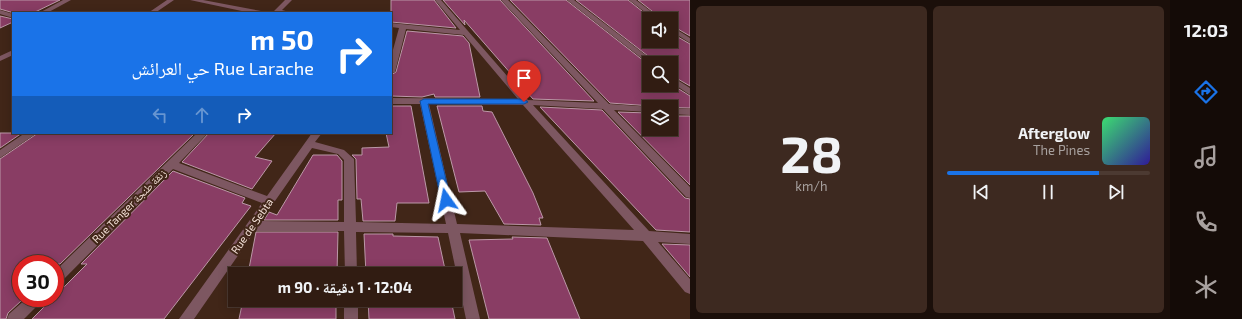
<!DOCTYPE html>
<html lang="ar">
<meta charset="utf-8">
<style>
:root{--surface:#311c12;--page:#3d2920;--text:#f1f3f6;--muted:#a8a19f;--line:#4c3a32;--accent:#1a73e8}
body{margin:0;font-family:"Exo 2","Noto Naskh Arabic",sans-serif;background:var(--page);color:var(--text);direction:rtl;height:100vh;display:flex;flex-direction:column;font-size:15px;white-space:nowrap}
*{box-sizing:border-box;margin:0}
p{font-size:13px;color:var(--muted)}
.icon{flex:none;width:22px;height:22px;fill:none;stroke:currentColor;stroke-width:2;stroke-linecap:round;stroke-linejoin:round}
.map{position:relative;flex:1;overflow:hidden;direction:ltr}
.drawer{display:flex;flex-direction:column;gap:6px;padding:6px;background:#1b0f0a;width:480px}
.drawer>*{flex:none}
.guide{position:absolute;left:12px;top:12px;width:380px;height:122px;border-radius:0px;box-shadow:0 2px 10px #0003,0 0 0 1px var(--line);direction:rtl;background:#1a73e8;color:#fff;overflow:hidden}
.buttons{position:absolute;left:642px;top:12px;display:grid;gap:8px}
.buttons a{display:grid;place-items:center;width:36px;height:36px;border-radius:0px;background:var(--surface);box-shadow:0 2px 10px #0003,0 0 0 1px var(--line);font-size:20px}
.speed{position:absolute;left:12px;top:255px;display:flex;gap:8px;font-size:20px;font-weight:700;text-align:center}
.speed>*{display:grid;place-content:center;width:52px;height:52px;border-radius:50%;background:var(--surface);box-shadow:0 2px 10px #0003,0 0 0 1px var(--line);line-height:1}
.speed .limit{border:6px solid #d22;background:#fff;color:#111}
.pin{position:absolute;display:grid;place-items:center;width:34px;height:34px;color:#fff;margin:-41px -17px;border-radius:50% 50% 50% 0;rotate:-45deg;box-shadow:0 0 4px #0007}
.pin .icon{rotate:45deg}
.me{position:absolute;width:44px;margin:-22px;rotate:348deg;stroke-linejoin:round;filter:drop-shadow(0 0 3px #0008)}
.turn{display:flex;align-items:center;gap:14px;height:84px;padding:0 12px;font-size:18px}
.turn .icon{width:52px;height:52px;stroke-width:2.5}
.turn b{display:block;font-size:28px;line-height:34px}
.lanes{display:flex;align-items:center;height:38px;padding:0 12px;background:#0003;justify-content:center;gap:20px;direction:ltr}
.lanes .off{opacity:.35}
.drawer .card{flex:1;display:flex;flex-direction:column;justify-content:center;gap:6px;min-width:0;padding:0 14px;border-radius:6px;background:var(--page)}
.drawer .dial{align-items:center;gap:0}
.dial b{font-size:52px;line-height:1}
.song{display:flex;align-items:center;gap:12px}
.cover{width:48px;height:48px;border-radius:6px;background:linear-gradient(135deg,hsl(140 70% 55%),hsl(250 70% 35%))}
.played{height:4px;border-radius:2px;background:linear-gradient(90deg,var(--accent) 75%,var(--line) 75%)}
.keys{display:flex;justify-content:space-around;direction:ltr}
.drawer .tiles{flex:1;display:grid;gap:6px;grid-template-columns:repeat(2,1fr)}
.trip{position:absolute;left:228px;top:267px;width:234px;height:40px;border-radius:0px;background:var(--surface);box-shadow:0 2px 10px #0003,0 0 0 1px var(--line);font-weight:700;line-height:40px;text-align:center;direction:rtl}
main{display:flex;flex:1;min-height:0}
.dock{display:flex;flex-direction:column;width:72px;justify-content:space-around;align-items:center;background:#140b07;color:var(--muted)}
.dock .icon{width:28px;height:28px}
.dock .active{color:var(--accent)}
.dock b{font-size:18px;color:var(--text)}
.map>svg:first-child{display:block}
.building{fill:#893d64;stroke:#bc98a8}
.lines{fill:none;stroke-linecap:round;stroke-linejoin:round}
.minor{fill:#7d5761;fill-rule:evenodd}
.route{fill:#1a73e8;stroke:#114b97}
.labels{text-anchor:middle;stroke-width:4;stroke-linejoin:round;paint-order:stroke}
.street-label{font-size:11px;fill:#f1ded5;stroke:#412618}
</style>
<main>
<nav class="dock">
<b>12:03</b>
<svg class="icon active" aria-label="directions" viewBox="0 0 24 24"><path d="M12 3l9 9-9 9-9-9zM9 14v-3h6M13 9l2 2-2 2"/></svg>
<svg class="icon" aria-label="music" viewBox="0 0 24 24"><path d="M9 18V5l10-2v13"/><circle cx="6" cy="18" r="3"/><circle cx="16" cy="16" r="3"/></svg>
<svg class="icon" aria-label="phone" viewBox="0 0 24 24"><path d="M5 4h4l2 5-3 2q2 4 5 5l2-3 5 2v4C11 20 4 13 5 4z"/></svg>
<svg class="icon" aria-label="climate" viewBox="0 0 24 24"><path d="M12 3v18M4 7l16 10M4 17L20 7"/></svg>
</nav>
<section class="drawer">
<div class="tiles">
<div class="card">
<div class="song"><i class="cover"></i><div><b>Afterglow</b><p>The Pines</p></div></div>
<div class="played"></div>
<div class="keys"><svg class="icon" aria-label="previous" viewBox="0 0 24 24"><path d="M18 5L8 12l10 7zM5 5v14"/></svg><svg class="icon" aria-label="pause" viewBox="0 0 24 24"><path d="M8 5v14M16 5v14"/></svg><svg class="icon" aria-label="next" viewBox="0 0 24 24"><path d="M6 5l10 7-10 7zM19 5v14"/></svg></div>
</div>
<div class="card dial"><b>28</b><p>km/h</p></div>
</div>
</section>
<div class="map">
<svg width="690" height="319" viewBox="0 0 690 319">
<rect width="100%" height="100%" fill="#412618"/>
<path class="building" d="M 0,0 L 60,0 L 33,13 L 14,13 L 0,9 Z
M 391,0 L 434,0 L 456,28 L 391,22 Z
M 443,0 L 500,0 L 594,101 L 533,99 L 464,20 L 465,25 Z
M 510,0 L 566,0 L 649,65 L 649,85 L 671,84 L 690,96 L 690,108 L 653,107 L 652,106 L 610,103 Z
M 576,0 L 628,0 L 652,19 L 649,19 L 649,41 L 671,41 L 671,33 L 690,44 L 690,86 L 671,75 L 671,63 L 657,63 Z
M 638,0 L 690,0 L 690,36 L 671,25 L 671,19 L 662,19 Z
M 0,16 L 13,19 L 13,22 L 0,28 Z
M 407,31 L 463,36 L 469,43 L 480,97 L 435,97 L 434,94 L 422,97 L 391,96 L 391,75 L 396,72 Z
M 391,106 L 411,106 L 429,203 L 397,203 L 395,221 L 363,221 L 361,199 L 357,199 L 356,159 L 352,155 L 362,155 L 362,148 L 389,147 L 386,133 L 391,133 Z
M 437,106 L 482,106 L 483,111 L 492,112 L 533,193 L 543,218 L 539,218 L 541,225 L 504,224 L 485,191 L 459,192 Z
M 540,107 L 602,110 L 685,198 L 690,199 L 690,232 L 656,230 Z
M 618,112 L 649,113 L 649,129 L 671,129 L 671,116 L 690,116 L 690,185 Z
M 0,133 L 22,133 L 0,148 Z
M 38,133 L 195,133 L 60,264 L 21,264 L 21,301 L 8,313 L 6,319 L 0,319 L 0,159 Z
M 209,133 L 276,133 L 255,157 L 272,161 L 252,189 L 182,162 Z
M 313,155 L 337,155 L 342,161 L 342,200 L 338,200 L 338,220 L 264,220 L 269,212 L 277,215 Z
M 173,171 L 245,198 L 242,203 L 251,206 L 164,319 L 32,319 L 53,298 L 55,298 L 55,296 L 87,264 L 81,264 Z
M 256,232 L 338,232 L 337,274 L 248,274 Z
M 364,234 L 393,234 L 393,236 L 438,237 L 446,274 L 366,274 Z
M 512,237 L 547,238 L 580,319 L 489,319 L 469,240 L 513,239 Z
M 662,244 L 690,245 L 690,277 Z
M 243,300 L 336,300 L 336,319 L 239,319 Z
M 368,300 L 451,300 L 455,319 L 369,319 Z"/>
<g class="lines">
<path class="minor" d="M 63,0 L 71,0 L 47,13 L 39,13 Z
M 167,0 L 174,0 L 155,13 L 148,13 Z
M 190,0 L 203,0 L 261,11 L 264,13 L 251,13 Z
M 285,0 L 292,0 L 282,10 L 293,13 L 272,13 Z
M 435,0 L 441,0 L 528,100 L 598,103 L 501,0 L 508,0 L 609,104 L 652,107 L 649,107 L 649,112 L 614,110 L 690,187 L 690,198 L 686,197 L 603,109 L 533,105 L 649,231 L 690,234 L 690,244 L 658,242 L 690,279 L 690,294 L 685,292 L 643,241 L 460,233 L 480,319 L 466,319 L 448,233 L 356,232 L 357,274 L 345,274 L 344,231 L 255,231 L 194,319 L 179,319 L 262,203 L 173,169 L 60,283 L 55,285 L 55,271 L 197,133 L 208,133 L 179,163 L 267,196 L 312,133 L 322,133 L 315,142 L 344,150 L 354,159 L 356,222 L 446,224 L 420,104 L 391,104 L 391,98 L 518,99 L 464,35 L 406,29 L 395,72 L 391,74 L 391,57 L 399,28 L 391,27 L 391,23 L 460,30 ZM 429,104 L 523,105 L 634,230 L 457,224 ZM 312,148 L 338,154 L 344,160 L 344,222 L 261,221 Z
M 567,0 L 574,0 L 656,63 L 649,63 L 649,64 Z
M 629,0 L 636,0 L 661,19 L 654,19 Z
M 0,10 L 13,14 L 13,18 L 0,14 Z
M 671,26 L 690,38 L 690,43 L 671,31 Z
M 13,50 L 13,55 L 0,61 L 0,56 Z
M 671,76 L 690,88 L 690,95 L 671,82 Z
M 671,108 L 690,109 L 690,115 L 671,114 Z
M 25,133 L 37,133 L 0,158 L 0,150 Z
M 27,298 L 43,298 L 41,302 L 24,319 L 7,319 L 9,314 Z
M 344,300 L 358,300 L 358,319 L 344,319 Z"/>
</g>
<path class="route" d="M 424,99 L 524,99 L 528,102 L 524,104 L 428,104 L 451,200 L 449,203 L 442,203 L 441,200 L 420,101 Z"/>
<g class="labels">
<g class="street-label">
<text transform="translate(129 206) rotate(-45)" y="4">Rue Tanger زنقة طنجة</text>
<text transform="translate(252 226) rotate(-55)" y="4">Rue de Sebta</text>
</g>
</g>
</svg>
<div class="buttons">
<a><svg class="icon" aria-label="sound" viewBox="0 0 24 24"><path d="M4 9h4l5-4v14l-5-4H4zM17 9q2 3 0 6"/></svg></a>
<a><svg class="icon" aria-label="search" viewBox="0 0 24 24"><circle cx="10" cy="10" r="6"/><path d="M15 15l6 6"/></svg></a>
<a><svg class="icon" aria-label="layers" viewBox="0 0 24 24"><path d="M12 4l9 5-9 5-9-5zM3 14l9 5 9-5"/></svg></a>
</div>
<div class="speed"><div class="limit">30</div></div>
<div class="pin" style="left:524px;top:102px;background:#d93025"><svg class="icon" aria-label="arrive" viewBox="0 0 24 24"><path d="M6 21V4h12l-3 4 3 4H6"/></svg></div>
<svg class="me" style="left:446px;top:200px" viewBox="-20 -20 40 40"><path d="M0-17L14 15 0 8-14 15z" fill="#1a73e8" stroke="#fff" stroke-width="4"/></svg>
<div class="trip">12:04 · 1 دقيقة · 90 m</div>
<div class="guide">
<div class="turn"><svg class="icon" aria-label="right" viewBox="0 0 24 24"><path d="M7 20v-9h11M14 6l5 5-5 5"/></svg><div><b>50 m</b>Rue Larache حي العرائش</div></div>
<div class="lanes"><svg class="icon off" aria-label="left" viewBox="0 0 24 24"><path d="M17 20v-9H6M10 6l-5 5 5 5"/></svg><svg class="icon off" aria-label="ahead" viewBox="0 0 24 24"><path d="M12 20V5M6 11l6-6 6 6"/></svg><svg class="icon" aria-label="right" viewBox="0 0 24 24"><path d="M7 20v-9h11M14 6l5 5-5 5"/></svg></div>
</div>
</div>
</main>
